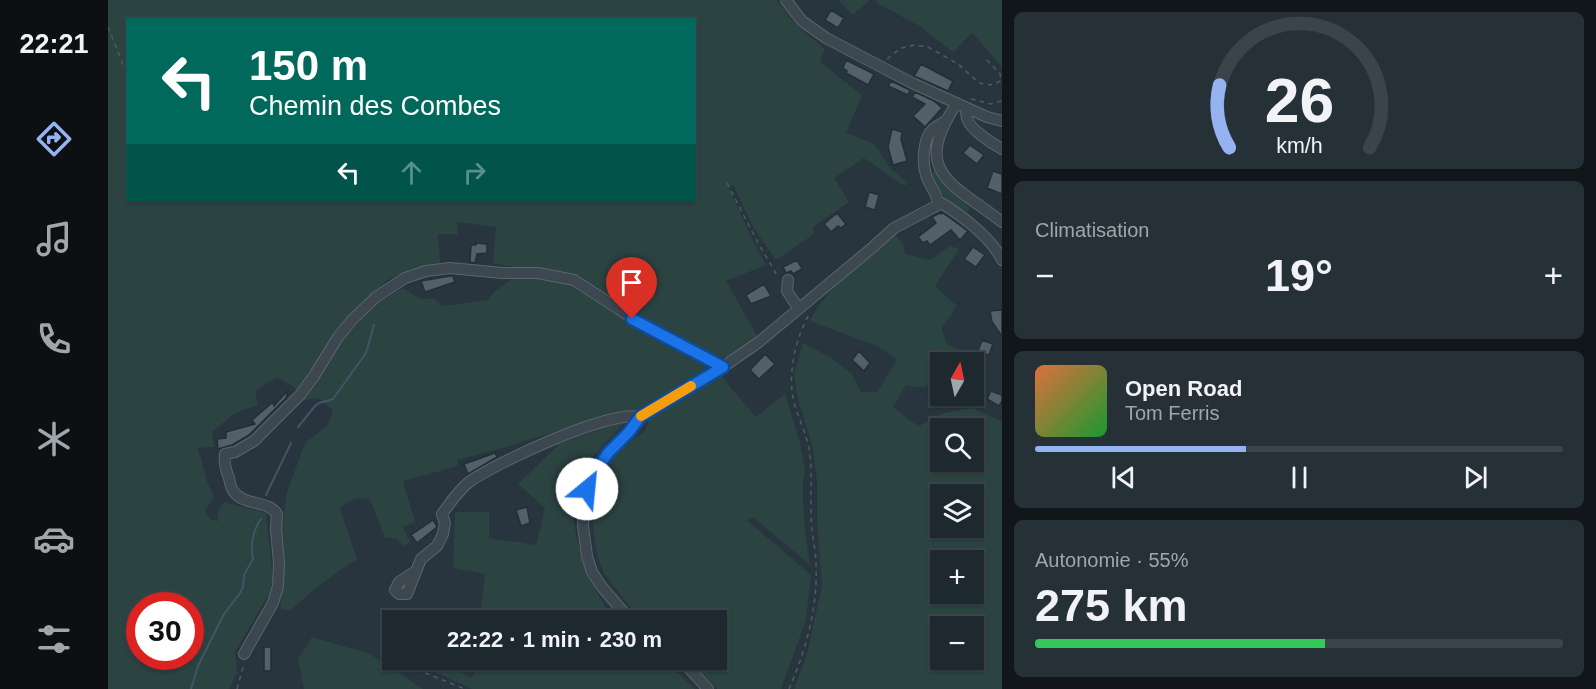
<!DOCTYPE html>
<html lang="fr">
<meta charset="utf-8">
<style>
:root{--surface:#1e282f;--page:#263037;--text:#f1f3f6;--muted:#a1a6aa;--line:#3c444b;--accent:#95b2f1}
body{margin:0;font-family:Helvetica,sans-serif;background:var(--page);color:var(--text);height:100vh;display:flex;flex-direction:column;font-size:22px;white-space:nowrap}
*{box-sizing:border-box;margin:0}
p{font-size:20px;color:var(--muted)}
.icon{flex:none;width:33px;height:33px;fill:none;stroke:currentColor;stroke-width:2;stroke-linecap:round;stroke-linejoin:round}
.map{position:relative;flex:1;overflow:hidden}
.details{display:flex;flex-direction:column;gap:12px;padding:12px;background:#10161a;width:594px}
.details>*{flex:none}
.top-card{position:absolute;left:18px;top:18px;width:570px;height:183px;border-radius:0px;box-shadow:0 2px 4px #0004,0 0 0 2px var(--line);background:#00695c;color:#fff;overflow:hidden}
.needle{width:39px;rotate:9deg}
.buttons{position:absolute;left:822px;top:352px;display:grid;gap:12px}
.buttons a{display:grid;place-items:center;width:54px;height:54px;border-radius:0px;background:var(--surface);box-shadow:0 2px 4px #0004,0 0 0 2px var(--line);font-size:30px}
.speed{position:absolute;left:18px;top:592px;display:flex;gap:12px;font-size:30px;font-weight:700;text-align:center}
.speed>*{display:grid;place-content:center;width:78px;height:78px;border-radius:50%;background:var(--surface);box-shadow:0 2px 4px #0004,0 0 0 2px var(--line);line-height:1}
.speed .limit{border:9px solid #d22;background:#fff;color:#111}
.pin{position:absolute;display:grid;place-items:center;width:51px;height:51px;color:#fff;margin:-62px -26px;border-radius:50% 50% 50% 0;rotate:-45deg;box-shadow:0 0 6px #0007}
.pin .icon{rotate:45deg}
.me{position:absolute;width:66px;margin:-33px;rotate:28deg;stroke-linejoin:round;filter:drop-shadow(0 0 4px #0008)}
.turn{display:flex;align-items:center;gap:21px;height:126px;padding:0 24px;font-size:27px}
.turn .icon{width:78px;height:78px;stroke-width:2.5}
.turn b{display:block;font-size:42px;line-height:51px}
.lanes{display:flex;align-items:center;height:57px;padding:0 24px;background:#0003;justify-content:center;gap:30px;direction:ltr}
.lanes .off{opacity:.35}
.big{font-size:45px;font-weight:700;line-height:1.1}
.details .tile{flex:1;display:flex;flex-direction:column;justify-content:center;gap:9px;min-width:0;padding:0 21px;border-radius:9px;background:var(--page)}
.details .dial{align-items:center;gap:0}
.dial svg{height:156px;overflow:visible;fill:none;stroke:var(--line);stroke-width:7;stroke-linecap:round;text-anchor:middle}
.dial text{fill:var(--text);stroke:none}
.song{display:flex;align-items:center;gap:18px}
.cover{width:72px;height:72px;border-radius:9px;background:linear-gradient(135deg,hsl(20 70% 55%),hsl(130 70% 35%))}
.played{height:6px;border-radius:3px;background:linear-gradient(90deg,var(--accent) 40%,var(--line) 40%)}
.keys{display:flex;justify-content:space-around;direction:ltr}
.heat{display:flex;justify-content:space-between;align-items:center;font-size:33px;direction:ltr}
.charge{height:9px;border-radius:4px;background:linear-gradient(90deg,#34c759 55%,var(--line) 0)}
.trip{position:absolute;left:274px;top:610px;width:345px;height:60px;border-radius:0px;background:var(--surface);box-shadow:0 2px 4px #0004,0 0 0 2px var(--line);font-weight:700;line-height:60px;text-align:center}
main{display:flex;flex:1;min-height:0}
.tabs{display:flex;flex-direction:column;width:108px;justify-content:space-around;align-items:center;background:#0c1013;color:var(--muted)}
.tabs .icon{width:42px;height:42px}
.tabs .active{color:var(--accent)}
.tabs b{font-size:27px;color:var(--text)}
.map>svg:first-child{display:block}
.green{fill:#2b4341;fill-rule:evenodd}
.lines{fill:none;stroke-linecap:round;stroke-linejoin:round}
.stream{stroke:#405567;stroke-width:2}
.building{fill:#52606a;stroke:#232e37;stroke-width:1.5}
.minor-casing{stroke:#5a656d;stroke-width:12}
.path{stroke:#4a5e5e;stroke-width:1.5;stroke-dasharray:4.5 4.5;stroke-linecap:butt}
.minor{stroke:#3c4750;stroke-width:10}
.route-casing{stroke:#114b97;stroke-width:15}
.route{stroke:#1a73e8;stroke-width:10}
.slow{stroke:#f59e0b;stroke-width:10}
</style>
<main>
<nav class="tabs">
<b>22:21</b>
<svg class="icon active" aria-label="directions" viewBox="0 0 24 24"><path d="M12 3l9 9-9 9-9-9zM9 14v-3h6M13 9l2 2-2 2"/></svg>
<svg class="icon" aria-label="music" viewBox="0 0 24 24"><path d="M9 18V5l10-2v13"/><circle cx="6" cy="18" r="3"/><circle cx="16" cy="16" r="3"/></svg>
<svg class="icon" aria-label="phone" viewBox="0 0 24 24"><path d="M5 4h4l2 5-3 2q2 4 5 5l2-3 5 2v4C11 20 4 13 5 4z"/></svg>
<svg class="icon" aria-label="climate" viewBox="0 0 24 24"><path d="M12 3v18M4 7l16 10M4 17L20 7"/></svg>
<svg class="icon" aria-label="car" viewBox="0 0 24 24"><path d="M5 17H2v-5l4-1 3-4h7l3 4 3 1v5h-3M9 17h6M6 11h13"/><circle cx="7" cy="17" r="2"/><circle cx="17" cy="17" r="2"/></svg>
<svg class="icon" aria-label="filters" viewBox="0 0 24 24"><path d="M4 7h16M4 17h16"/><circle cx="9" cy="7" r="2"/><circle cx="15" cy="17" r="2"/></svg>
</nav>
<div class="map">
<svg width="894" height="689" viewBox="0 0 894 689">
<rect width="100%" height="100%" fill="#28353f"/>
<path class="green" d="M 0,0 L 669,0 L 689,26 L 717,49 L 712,62 L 754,95 L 738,133 L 766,144 L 783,169 L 800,183 L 796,186 L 756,158 L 726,178 L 741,202 L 705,227 L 706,234 L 668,260 L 646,229 L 625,185 L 621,188 L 647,245 L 658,265 L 618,281 L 650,337 L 620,358 L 604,355 L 550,328 L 471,279 L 385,263 L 388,227 L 349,222 L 350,234 L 330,234 L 332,263 L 304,269 L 279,280 L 262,296 L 226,335 L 203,375 L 189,389 L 169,377 L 147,391 L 150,405 L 127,413 L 104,432 L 106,447 L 90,448 L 99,482 L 106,496 L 97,512 L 103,520 L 111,521 L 109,514 L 116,502 L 158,513 L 165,580 L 161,594 L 127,652 L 129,673 L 121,689 L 0,689 ZM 20,20 L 586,20 L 586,200 L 20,200 ZM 32,606 L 82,606 L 82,657 L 32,657 Z
M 730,0 L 762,0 L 745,15 Z
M 767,0 L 894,0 L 894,67 L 864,33 L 845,52 L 813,27 L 771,4 Z
M 827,170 C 834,187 853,194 862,209 L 859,213 C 837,204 833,193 823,173 Z
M 786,232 L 796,246 L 797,254 L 822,260 L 842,246 L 851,249 L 827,286 L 849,306 L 834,328 L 838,343 L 852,351 L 840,363 L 832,363 C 832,384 816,391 798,385 L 785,407 L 800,419 L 811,426 L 836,413 L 865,408 L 894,422 L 894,689 L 686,689 L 699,654 L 714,585 L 709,522 L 709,481 L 705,449 L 690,398 L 686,374 L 695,343 L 722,357 L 744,374 L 753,392 L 769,392 L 789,360 L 769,346 L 702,321 C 719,286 758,258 786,232 ZM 832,429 L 866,429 L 866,462 L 832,462 ZM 832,495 L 866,495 L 866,528 L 832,528 ZM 832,561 L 866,561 L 866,594 L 832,594 ZM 832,627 L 866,627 L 866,660 L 832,660 Z
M 408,276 L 431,276 L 463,285 L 511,316 L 593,360 L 599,367 L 581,381 L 529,410 L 506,413 L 394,448 L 349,460 L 350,466 L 295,481 L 307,522 L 295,527 L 302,542 L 296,546 L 287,538 L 277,538 L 262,499 C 249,498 242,498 232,509 L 249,559 C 224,575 204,590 182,611 L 172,609 L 175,585 L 173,534 L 179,492 L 197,443 L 220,425 L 225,410 L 210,398 L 190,401 L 224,359 L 234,339 L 273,301 L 295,288 L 313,299 L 327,299 L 335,306 L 380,300 L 386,292 Z
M 613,374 L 622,387 L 648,417 L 677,394 L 692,443 L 697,469 L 695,481 L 695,503 L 697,532 L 702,565 L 645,517 L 639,520 L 703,575 L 698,620 L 673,689 L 609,689 L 606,685 L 580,660 L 609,660 L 609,621 L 535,621 L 519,603 L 496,574 L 488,551 L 484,515 L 485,492 L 497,468 L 511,449 L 537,431 L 541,420 L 567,401 Z
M 518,422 C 505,435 485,455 474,470 C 449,508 481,590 508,621 L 371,621 L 377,574 L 345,568 L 347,512 L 381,512 L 381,538 L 428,545 L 437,508 L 410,484 L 451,444 L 506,424 Z
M 204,637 L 262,654 L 315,689 L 196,689 L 190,659 Z
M 321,660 L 343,666 L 363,678 L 372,666 L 372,660 L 556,660 L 587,689 L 364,689 L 319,668 Z"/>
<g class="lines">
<path class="stream" d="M 190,427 L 207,406 L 211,403 L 225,399 L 258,353 L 266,325
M 158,495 L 183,443
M 83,689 L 90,666 L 116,614 L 132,593 L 135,587 L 136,575 L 145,559 C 142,545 145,530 153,519"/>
</g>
<path class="building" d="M 723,10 L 736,18 L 730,28 L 717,20 Z
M 738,60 L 766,74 L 760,85 L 738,73 L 739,71 L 735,68 Z
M 813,64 L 845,81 L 840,91 L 806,76 Z
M 783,81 L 802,90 L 800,95 L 780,86 Z
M 807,92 L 826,101 L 834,108 L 817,127 L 805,116 L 817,104 L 804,97 Z
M 784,129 L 794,132 L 793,139 L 799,161 L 785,165 L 780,147 Z
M 862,145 L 876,155 L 869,164 L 855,153 Z
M 885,171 L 894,174 L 894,194 L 879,188 Z
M 761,192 L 771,195 L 767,210 L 757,207 Z
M 729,213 L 738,224 L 733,228 L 730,226 L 723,232 L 716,224 Z
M 832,213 L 833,214 L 835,213 L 860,231 L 852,240 L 843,230 L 822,245 L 819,241 L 815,243 L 810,237 L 828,223 L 824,217 Z
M 368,243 L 379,244 L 379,253 L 369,254 L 367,263 L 362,262 L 363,245 L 368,245 Z
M 865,247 L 877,255 L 868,267 L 856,259 Z
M 689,260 L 694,269 L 685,274 L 683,271 L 678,273 L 675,267 Z
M 342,276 L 345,276 L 347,282 L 317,292 L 313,281 Z
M 656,284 L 663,296 L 643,304 L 638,295 Z
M 893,310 L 894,311 L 894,336 L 884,322 L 882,311 Z
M 874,340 L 885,344 L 881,355 L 870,351 Z
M 751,351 L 762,363 L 756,371 L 744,360 Z
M 657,354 L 667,364 L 651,379 L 642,370 Z
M 180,390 L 178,398 L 141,435 L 124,445 L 110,449 L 109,439 L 118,438 L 118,432 L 147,424 L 144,420 L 165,402 L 166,406 Z
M 883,391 L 894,395 L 894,401 L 891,406 L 879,399 Z
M 387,453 L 389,457 L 360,474 L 356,464 Z
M 419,507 L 422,523 L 413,526 L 408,510 Z
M 325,520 L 329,527 L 309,543 L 303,535 Z
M 156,647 L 163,647 L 163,671 L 156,671 Z"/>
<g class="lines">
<g class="minor-casing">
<path id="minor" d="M 678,0 L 694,21 L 718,38 L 804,83 L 879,117 L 894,121
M 849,103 C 803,172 842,182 894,222
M 858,108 C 858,111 858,115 859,118 C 861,129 885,144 894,149
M 830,201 C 852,214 883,237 894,260
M 680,280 L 679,291 L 691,309
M 308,571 L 291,582 L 287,590 L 291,594 L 299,594 L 313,559 L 329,546 L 335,534 L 337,523 L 334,514 C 342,503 350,491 361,482 C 388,463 502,409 532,417
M 523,621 L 494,587 L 484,572 L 479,556 L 475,526 L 476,506 L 479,489 L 487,472 L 499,453 L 521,432 L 532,417 L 615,367 L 651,342 L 765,247 L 786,228 L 830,205 C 830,193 821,186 818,175 C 814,162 815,138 825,129 C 828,126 834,124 837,121
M 136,654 L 165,603 L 170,586 L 171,564 L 168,529 L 169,514 C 160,500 136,506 126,492 C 123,489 122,483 121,478 C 118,471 116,462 117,454 L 127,452 L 146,441 L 192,395 L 206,376 L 230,337 L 244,320 L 268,297 L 297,278 L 318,271 L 342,268 L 394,273 L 430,273 L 466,280 L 535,325 L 615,367
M 570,660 L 578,665 L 600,689"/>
</g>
<path class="path" d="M 0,27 L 18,72
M 779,59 L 793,48 L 806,45 L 820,47 L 850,64 L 871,83 L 882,85 L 893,81 L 892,74 L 878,59
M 863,99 L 883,104 L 894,101
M 619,183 L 650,243 L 670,277
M 293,621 L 296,604
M 294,660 L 300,666 L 357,689
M 129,689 L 136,664
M 681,689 C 698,650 710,607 708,564 C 708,552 705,540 704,528 C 701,504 705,479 702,455 C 700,435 689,417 685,398 C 680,370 688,337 702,313"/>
<use href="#minor" class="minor"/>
</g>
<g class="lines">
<g class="route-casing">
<path id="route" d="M 479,489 L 487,472 L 500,453 L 521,432 L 532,417 L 615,367 L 524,319"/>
</g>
<use href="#route" class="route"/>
<path class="slow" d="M 533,416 L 583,386"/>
</g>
</svg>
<div class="buttons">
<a><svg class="needle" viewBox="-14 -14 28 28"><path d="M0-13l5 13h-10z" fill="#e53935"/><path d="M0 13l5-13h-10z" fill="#a1a6aa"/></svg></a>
<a><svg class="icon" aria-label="search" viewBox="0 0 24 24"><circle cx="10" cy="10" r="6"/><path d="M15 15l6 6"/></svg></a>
<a><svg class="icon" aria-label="layers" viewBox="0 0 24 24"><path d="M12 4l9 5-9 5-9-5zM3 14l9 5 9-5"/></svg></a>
<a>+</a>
<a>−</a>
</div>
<div class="speed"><div class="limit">30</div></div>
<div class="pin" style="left:524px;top:319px;background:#d93025"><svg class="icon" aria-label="arrive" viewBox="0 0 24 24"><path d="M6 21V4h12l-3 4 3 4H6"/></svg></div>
<svg class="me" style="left:479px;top:489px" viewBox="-20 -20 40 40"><circle r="19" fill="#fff"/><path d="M0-13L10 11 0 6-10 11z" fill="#1a73e8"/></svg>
<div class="trip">22:22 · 1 min · 230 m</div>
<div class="top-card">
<div class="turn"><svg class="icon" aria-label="left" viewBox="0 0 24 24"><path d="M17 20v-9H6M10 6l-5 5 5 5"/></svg><div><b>150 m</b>Chemin des Combes</div></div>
<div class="lanes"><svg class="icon" aria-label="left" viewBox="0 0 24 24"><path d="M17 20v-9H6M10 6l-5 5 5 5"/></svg><svg class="icon off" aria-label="ahead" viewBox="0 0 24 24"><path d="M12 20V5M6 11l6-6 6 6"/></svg><svg class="icon off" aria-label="right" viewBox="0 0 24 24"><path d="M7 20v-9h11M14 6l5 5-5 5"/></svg></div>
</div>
</div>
<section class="details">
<div class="tile dial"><svg viewBox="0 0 100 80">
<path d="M14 69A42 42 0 1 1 86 69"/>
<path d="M14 69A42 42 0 0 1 9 37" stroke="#95b2f1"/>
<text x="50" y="56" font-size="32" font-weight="700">26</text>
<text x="50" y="72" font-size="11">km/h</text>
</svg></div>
<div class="tile"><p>Climatisation</p>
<div class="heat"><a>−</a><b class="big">19°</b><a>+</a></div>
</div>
<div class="tile">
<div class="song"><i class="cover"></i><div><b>Open Road</b><p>Tom Ferris</p></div></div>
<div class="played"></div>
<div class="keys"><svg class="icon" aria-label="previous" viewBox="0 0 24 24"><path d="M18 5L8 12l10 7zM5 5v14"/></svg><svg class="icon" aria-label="pause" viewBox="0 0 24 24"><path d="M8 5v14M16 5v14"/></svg><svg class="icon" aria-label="next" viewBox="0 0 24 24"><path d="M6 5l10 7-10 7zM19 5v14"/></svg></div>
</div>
<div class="tile"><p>Autonomie · 55%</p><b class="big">275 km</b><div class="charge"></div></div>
</section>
</main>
